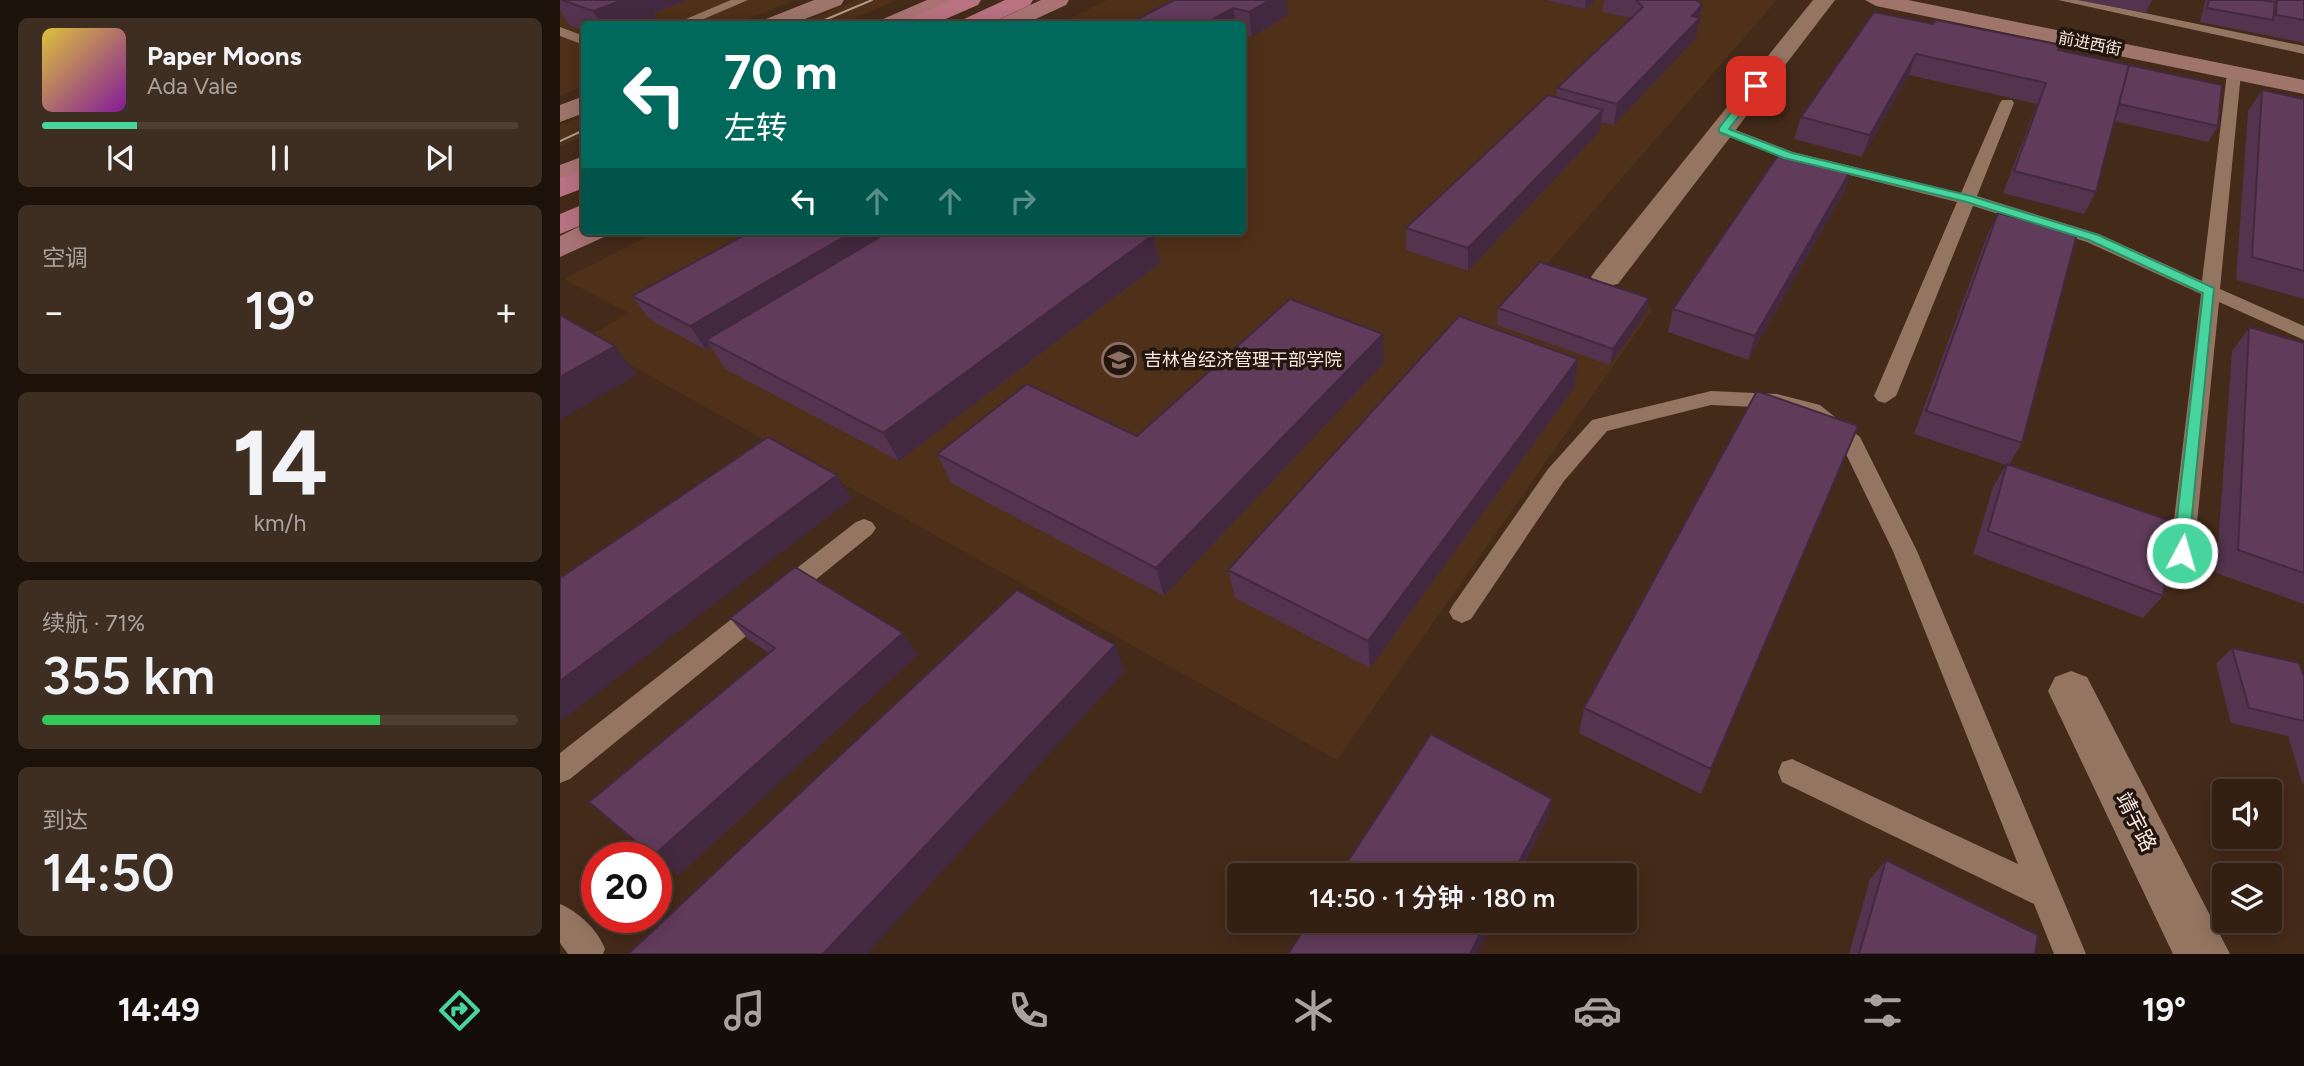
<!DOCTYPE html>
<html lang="zh">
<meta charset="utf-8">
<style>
:root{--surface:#332013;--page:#3e2d21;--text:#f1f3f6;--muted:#a9a3a0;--line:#4e3e33;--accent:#48d49d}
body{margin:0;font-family:Figtree,"Noto Sans SC",sans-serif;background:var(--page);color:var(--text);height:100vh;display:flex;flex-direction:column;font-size:26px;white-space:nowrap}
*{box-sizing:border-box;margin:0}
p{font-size:23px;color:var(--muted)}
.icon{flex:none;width:38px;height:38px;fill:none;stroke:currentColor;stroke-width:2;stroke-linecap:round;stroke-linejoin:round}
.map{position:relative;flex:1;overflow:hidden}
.sheet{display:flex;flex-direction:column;gap:18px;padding:18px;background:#1c120a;width:560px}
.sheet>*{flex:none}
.top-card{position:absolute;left:21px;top:21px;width:665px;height:214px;border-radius:7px;box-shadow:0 4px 18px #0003,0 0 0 2px var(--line);background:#00695c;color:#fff;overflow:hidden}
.tools{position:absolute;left:1652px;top:779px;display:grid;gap:14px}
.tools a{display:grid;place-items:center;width:70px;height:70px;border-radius:7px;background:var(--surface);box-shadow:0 4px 18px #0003,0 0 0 2px var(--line);font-size:35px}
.speed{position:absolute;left:21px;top:842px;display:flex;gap:14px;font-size:35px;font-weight:700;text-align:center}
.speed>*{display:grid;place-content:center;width:91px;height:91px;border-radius:50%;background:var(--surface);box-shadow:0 4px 18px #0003,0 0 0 2px var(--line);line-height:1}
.speed .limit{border:10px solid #d22;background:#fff;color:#111}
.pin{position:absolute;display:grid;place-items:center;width:60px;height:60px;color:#fff;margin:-30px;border-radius:14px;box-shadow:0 4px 10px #0006}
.me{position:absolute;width:77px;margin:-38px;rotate:6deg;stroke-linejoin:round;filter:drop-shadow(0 0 5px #0008)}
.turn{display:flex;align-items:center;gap:24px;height:147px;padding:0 28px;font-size:32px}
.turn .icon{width:91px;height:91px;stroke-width:2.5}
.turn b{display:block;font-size:49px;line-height:60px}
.lanes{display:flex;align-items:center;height:66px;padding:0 28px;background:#0003;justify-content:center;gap:35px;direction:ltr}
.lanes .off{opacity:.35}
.big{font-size:52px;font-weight:600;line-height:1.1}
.sheet .card{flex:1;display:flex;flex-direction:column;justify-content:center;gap:10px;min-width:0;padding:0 24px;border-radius:10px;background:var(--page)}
.sheet .dial{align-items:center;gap:0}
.dial b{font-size:91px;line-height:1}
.song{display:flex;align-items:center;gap:21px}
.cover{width:84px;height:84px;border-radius:10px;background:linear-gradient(135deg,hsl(50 70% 55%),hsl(290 70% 35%))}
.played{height:7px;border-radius:4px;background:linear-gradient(90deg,var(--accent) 20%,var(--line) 20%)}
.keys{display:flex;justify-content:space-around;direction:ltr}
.heat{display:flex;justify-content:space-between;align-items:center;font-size:38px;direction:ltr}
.charge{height:10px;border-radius:5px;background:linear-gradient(90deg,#34c759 71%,var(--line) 0)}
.trip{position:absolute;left:667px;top:863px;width:410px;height:70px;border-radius:7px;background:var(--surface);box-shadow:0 4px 18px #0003,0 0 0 2px var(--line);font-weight:600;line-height:70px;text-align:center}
.menu{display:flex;height:112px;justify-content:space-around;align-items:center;background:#140d08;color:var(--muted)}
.menu .icon{width:49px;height:49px}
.menu .active{color:var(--accent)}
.menu b{font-size:32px;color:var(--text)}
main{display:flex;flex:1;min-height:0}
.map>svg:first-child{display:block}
.built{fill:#4f3019}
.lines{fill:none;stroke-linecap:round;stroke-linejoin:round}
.lane{fill:#937561;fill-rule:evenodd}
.street{fill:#937561;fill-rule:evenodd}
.secondary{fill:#9e746b;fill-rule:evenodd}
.primary{fill:#a97375;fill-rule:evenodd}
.highway{fill:#b87282;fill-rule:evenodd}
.tram{stroke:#af9b8d;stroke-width:2}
.wall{fill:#53334d}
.shaded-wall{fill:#43293f}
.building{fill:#603b5a;stroke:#43293f;stroke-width:2}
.route{fill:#48d49d;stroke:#2f8a66;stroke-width:2}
.labels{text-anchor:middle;stroke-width:7;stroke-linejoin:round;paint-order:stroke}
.far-street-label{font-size:16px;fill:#fae9de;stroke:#22160f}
.poi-label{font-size:18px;fill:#fae9de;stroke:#22160f;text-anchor:start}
.near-street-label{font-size:21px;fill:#fae9de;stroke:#22160f}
</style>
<main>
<section class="sheet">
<div class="card">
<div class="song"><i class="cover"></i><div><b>Paper Moons</b><p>Ada Vale</p></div></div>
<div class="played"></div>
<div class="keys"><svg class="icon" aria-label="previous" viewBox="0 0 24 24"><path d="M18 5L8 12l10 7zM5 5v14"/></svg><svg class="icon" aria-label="pause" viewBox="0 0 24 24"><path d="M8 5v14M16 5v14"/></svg><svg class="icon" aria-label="next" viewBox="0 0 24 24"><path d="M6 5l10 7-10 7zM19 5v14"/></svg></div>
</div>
<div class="card"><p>空调</p>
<div class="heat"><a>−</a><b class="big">19°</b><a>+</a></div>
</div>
<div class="card dial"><b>14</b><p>km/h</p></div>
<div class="card"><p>续航 · 71%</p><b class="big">355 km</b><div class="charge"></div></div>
<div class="card"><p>到达</p><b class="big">14:50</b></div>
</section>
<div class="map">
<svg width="1744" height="954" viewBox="0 0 1744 954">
<rect width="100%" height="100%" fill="#442a19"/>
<path class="built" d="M 0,0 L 235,0 L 175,24 L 24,24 L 24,86 L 0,96 Z
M 296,0 L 337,0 L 281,24 L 239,24 Z
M 547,0 L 1217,0 L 981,271 L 1093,309 L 777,760 L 24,339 L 69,313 L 4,279 L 97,231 L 682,231 L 682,24 L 499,24 Z
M 24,116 L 24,136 L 0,146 L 0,126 Z"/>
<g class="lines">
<path class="lane" d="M 171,0 L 188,0 L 132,24 L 114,24 Z
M 1498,0 L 1522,0 L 1744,46 L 1744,54 Z
M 0,27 L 24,36 L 24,45 L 0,36 Z
M 1674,69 L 1681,73 L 1660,289 L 1744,326 L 1744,340 L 1659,302 L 1634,553 L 1631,560 L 1622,563 L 1613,560 L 1610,553 L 1641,294 L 1527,242 L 1413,206 L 1336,396 L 1325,403 L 1318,401 L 1314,396 L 1397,202 L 1222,158 L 1155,130 L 1163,125 L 1168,127 L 1233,152 L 1401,193 L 1440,103 L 1442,100 L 1452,100 L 1454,103 L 1417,196 L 1539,234 L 1642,281 L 1667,73 Z
M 1151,391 L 1217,394 L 1260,405 L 1300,437 L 1357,551 L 1526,954 L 1494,954 L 1474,904 L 1222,782 L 1218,772 L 1222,762 L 1232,759 L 1458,864 L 1333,551 L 1283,448 L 1245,415 L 1217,408 L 1151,405 L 1047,431 L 1004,481 L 911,619 L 902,623 L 893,619 L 889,612 L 893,605 L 988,469 L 1032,420 Z
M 304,519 L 312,522 L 316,528 L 312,534 L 10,779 L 0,783 L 0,753 L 296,522 Z
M 0,904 C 19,912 38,930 45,949 L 43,954 L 8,954 L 0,943 Z"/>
<path class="street" d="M 1253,0 L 1275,0 L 1058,284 L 1047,286 L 1036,284 L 1031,277 L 1036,270 Z
M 1511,671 L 1527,677 L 1670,954 L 1613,954 L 1488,691 L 1495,677 Z"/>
<path class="secondary" d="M 254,0 L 284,0 L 281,5 L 232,24 L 203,24 L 206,19 Z
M 1305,0 L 1348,0 L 1744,80 L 1744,94 L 1316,6 Z
M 24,96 L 24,113 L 0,122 L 0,105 Z"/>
<path class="primary" d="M 367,0 L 396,0 L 393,5 L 348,24 L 320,24 L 323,19 Z
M 481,0 L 509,0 L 506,5 L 465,24 L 437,24 L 440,19 Z
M 24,156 L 24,174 L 0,184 L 0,165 Z
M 24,224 L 24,231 L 48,231 L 44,237 L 0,257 L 0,236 Z"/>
<path class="highway" d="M 392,0 L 421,0 L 418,5 L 374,24 L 346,24 L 349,19 Z
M 445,0 L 473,0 L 470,5 L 429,24 L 401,24 L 404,19 Z
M 24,170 L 24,188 L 0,197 L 0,178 Z
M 24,204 L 24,224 L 0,234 L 0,214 Z"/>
<path class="tram" d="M 255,24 L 312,0
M 0,141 L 24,130"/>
</g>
<path class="wall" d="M 0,0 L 128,0 L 94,13 L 98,22 L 92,24 L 24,24 L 24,31 L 9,25 L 0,10 Z
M 614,0 L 728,15 L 692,37 L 682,34 L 682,24 L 568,24 Z
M 985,0 L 1036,0 L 1025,9 Z
M 1044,0 L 1137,0 L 1142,5 L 1136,38 L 1054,125 L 1042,122 L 1040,131 L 908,271 L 846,250 L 846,228 L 996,97 L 997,88 L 1071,18 L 1042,12 Z
M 1517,0 L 1592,0 L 1586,13 Z
M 1646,0 L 1702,0 L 1708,1 L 1708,0 L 1744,0 L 1744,43 L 1640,22 L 1644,5 Z
M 1373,24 L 1569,65 L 1658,126 L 1648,142 L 1554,121 L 1536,192 L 1524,214 L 1443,193 L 1477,104 L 1349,75 L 1302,157 L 1234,139 L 1241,117 Z
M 1702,90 L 1744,99 L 1744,299 L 1676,280 L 1688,111 Z
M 1291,170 L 1284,192 L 1188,360 L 1108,332 L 1113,309 Z
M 1438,213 L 1462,443 L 1449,465 L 1603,596 L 1583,618 L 1413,554 L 1433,487 L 1446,465 L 1354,434 L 1427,236 Z
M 593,235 L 600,263 L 339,461 L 165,369 L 151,347 L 146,350 L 89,319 L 72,296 Z
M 938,308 L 1086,314 L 1050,365 L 937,325 Z
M 1689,328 L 1744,343 L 1744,604 L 1656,573 L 1672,351 Z
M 824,363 L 604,596 L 391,483 L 377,454 L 577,436 Z
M 1014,388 L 810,668 L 675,598 L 668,570 Z
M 1298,426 L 1141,794 L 1019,733 L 1024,708 Z
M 170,618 L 358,655 L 119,875 L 93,856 L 209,653 L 189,640 Z
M 1672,648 L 1744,677 L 1744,784 L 1742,783 L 1728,736 L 1671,723 L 1656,664 Z
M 1326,860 L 1475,954 L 1289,954 L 1310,879 Z"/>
<path class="shaded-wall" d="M 63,0 L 128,0 L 94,13 L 98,22 L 92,24 L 42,24 L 33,11 Z
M 710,0 L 726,0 L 728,15 L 692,37 L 689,12 Z
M 1026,0 L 1036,0 L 1025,9 Z
M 1142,5 L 1136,38 L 1054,125 L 1057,104 Z
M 673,8 L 676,24 L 644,24 Z
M 1356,54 L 1349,75 L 1302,157 L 1310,135 Z
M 1043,110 L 1040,131 L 908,271 L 908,248 Z
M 1291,170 L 1284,192 L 1188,360 L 1195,336 Z
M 294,231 L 343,231 L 146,340 L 151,347 L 146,350 L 130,326 Z
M 593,235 L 600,263 L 339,461 L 323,433 Z
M 1089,298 L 1086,314 L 1050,365 L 1053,349 Z
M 823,334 L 824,363 L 604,596 L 596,568 Z
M 55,346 L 77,375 L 0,420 L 0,377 Z
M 1018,359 L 1014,388 L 810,668 L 808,641 Z
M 277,475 L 292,499 L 0,722 L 0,681 Z
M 343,633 L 358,655 L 119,875 L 93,856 Z
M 555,645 L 565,671 L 307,954 L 263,954 Z
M 992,799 L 988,818 L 959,875 L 952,875 Z
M 927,920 L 935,920 L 917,954 L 910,954 Z"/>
<path class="building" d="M 2,0 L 63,0 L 33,11 Z
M 614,0 L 710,0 L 689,12 L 673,8 L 644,24 L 568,24 Z
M 1076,0 L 1137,0 L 1142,5 L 1132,16 L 1140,18 L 1057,104 L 997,88 L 1083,7 Z
M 1649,0 L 1702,0 L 1715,2 L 1713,20 L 1647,8 Z
M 1717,0 L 1744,0 L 1744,20 L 1716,15 Z
M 1314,12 L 1373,24 L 1376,20 L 1500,45 L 1498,50 L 1569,65 L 1536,192 L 1454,171 L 1486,83 L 1356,54 L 1310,135 L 1241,117 Z
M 1569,65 L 1662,85 L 1658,126 L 1559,104 Z
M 1702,90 L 1744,99 L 1744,271 L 1692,257 Z
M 988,95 L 1043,110 L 908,248 L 846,228 Z
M 1221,151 L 1291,170 L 1195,336 L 1113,309 Z
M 1438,213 L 1517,234 L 1462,443 L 1366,411 Z
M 192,231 L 294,231 L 130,326 L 72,296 Z
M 330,231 L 583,231 L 593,235 L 323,433 L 146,340 Z
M 980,262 L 1089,298 L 1053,349 L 938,308 Z
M 730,299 L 823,334 L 596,568 L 377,454 L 467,384 L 577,436 Z
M 0,315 L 55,346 L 0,377 Z
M 899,316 L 1018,359 L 808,641 L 668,570 Z
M 1689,327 L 1744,343 L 1744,573 L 1678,550 Z
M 1197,391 L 1298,426 L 1151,769 L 1024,708 Z
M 208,437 L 277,475 L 0,681 L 0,578 Z
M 1447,464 L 1611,521 L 1603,596 L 1428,531 Z
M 235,567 L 343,633 L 93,856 L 29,802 L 215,648 L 170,618 Z
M 457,590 L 555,645 L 263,954 L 68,954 Z
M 1672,648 L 1739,663 L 1744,677 L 1744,721 L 1689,708 Z
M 871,734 L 992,799 L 952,875 L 779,875 Z
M 1326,860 L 1478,935 L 1475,954 L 1299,954 Z
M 750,920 L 927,920 L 910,954 L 728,954 Z"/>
<path class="route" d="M 1193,84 L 1202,86 L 1169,129 L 1232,153 L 1411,196 L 1538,235 L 1654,288 L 1628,557 L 1616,557 L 1613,553 L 1643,293 L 1529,240 L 1403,201 L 1224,158 L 1159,132 L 1159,128 Z"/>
<defs>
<g id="university-ring" transform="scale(1.75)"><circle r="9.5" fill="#22160f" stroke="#8d6e63" stroke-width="1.5"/><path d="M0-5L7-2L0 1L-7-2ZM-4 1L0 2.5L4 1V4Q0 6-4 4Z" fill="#8d6e63"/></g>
</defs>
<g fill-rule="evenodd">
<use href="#university-ring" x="559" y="360"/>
</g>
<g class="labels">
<g class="far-street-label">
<text transform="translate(1530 43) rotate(11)" y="6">前进西街</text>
</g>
<g class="poi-label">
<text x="584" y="366">吉林省经济管理干部学院</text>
</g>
<g class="near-street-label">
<text transform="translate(1576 822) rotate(63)" y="7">靖宇路</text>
</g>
</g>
</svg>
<div class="tools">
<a><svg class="icon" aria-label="sound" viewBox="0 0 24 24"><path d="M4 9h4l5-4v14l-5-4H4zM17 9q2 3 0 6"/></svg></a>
<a><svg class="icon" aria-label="layers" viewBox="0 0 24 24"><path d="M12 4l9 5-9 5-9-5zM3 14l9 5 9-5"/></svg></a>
</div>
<div class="speed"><div class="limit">20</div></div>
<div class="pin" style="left:1196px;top:86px;background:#d93025"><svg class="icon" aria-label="arrive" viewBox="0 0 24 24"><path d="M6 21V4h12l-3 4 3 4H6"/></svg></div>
<svg class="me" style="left:1622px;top:553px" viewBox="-20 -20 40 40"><circle r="17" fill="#48d49d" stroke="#fff" stroke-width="3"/><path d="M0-11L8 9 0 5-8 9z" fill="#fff"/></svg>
<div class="trip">14:50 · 1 分钟 · 180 m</div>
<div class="top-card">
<div class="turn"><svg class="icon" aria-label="left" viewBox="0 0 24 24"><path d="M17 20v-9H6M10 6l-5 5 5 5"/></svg><div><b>70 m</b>左转</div></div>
<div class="lanes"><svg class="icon" aria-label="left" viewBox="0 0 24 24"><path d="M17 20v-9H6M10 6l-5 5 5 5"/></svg><svg class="icon off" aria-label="ahead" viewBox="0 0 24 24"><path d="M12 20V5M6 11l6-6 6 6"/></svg><svg class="icon off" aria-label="ahead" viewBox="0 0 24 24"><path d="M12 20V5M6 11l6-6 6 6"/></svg><svg class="icon off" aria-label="right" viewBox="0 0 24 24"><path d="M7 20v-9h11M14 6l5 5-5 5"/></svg></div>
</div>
</div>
</main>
<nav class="menu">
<b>14:49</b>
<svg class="icon active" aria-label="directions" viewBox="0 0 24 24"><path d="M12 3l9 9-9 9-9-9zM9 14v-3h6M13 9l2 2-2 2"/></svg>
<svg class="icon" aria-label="music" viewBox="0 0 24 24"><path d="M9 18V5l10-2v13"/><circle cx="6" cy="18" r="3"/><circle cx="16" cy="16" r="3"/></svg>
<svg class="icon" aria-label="phone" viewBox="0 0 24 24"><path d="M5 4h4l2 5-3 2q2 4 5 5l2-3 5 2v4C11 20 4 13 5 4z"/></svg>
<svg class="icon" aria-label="climate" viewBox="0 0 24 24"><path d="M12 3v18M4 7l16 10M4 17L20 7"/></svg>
<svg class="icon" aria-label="car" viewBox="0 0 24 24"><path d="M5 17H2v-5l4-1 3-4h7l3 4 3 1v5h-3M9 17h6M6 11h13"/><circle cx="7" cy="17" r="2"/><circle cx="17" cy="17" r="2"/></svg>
<svg class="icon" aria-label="filters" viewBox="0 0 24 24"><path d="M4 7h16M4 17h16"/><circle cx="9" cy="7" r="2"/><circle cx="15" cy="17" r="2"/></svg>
<b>19°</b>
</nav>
